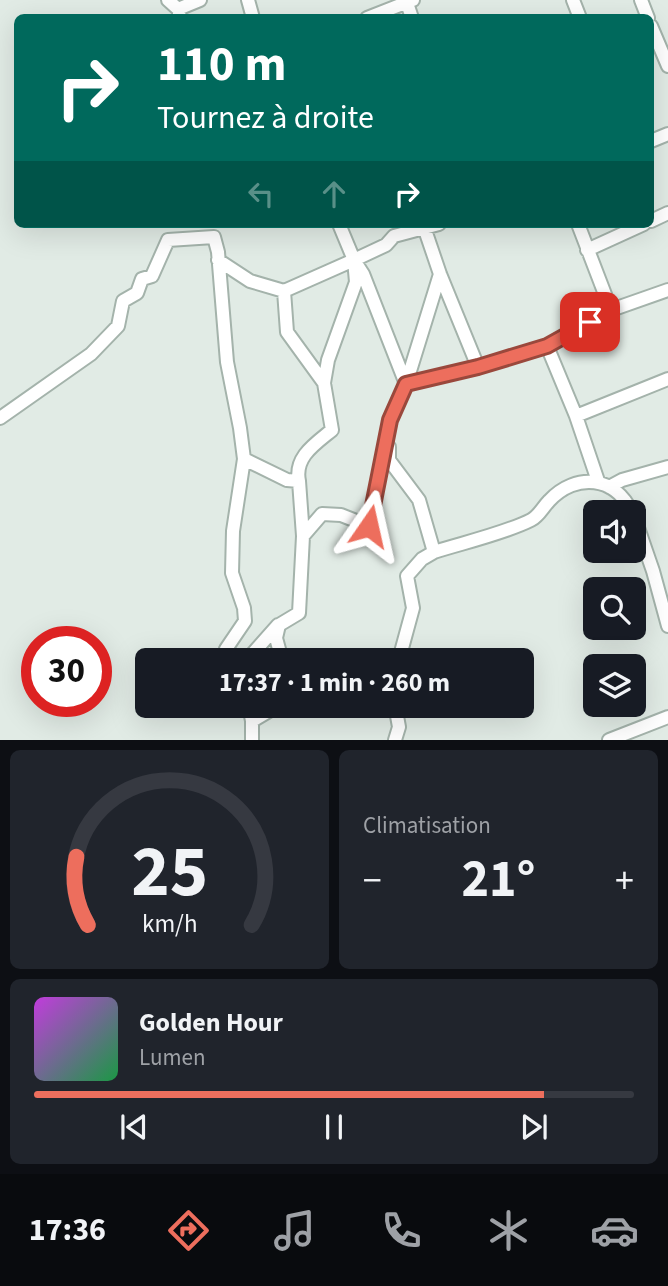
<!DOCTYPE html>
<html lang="fr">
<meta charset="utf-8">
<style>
:root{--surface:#171b24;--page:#20242c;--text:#f1f3f6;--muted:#9ea1a6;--line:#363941;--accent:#ed6e5d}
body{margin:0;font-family:"Source Sans 3",sans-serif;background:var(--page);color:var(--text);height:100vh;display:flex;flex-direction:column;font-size:26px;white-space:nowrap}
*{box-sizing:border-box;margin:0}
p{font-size:23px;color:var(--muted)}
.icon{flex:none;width:38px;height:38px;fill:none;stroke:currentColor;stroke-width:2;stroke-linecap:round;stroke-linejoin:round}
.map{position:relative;height:740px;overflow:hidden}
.drawer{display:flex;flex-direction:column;gap:10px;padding:10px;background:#0d0f14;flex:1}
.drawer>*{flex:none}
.banner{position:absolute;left:14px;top:14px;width:640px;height:214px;border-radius:10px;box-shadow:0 7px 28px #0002;background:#00695c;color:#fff;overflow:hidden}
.tools{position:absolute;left:583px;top:500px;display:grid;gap:14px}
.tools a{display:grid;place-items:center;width:63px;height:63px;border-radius:10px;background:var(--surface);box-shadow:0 7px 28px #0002;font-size:35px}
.speed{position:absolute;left:21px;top:626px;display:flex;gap:14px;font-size:35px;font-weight:700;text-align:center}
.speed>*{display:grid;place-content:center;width:91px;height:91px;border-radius:50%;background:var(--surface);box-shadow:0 7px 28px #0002;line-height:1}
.speed .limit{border:10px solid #d22;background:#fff;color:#111}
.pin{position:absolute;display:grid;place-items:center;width:60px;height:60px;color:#fff;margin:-30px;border-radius:14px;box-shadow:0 4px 10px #0006}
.me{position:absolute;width:77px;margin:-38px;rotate:11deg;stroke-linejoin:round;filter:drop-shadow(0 0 5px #0008)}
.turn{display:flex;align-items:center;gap:24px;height:147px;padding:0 28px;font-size:32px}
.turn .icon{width:91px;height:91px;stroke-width:2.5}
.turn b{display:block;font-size:49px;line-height:60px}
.lanes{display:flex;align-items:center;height:66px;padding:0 28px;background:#0003;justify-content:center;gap:35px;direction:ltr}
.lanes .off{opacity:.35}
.big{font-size:52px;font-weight:700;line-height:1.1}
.drawer .widget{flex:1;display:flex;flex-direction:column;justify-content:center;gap:10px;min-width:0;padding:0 24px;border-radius:10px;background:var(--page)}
.drawer .dial{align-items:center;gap:0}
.dial svg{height:182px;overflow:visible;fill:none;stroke:var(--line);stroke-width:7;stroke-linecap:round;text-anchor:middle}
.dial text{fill:var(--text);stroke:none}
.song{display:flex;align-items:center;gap:21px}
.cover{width:84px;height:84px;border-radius:10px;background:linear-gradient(135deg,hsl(290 70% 55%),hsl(140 70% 35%))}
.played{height:7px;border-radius:4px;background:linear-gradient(90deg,var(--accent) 85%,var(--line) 85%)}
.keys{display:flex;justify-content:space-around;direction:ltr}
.heat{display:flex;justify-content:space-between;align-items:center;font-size:38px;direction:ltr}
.drawer .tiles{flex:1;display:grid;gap:10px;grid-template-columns:1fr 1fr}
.widget:last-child{grid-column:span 2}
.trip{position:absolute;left:135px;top:648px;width:399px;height:70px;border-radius:10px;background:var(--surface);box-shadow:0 7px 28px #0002;font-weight:700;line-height:70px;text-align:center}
.tab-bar{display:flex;height:112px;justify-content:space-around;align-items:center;background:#090b0e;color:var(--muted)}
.tab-bar .icon{width:49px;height:49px}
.tab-bar .current{color:var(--accent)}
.tab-bar b{font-size:32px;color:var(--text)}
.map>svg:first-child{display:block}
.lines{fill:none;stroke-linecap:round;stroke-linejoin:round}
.minor-casing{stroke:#a4b3ab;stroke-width:16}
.minor{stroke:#fff;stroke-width:12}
.route-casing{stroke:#9a483c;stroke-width:18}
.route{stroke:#ed6e5d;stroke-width:12}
</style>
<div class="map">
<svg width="668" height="740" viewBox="0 0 668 740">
<rect width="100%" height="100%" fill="#e1ebe5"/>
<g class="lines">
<g class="minor-casing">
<path id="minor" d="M 168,0 L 178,9 L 180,17
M 248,0 L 253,18
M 406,0 L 412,18
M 573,0 L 580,18
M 641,0 L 648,18
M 178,9 L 200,0
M 367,18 L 413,0
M 651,26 L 668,66
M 651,141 L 668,134
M 651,221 L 668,213
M 423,224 L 440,274 L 478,367
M 578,224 L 611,310
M 587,250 L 644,224
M 218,260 L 250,281 L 284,291 L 354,260 L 339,224
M 354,260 L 363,274 L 406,384 L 478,367 L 547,346 L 611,310 L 668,290
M 284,291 L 287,332 L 324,383 L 332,430 C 315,444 294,457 299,481
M 547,346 L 576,416 L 598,481
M 324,383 L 328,360 L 356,282 L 354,260 L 386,245 L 394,236 L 439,224
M 576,416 L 668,379
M 0,418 L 91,354 L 118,326 L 123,301 L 137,293 L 142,279 L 152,276 L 168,240 L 214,237 L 218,252 L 227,362 L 240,428 L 244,459 L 287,480 L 299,481 L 303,536 L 299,613 L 279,625 L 276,638 L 282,660
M 389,447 L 389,460 L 419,500 L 434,552 L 422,559 L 407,576 L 413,608 L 401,652 L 396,660
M 609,487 L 622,480 L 668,467
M 634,516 L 653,571 L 668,626
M 303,536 L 322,514 L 341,515 L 369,526 L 390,420 L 406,384 L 440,274
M 434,552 C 462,543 506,533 531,520 C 539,516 543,507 549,501 C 576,472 616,476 632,513
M 229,660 L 226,649 L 245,621 L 244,608 L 232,573 L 233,531 L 244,459
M 247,660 L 278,625
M 249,705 L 252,721
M 252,740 L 252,721 L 279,705
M 395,740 L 399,727 L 395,705
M 609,740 L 668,717"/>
</g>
<use href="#minor" class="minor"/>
</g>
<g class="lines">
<g class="route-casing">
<path id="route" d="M 369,526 L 390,420 L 406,384 L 478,367 L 547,346 L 590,322"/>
</g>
<use href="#route" class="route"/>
</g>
</svg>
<div class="tools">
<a><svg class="icon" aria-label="sound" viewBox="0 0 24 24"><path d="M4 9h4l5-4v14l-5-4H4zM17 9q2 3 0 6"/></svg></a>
<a><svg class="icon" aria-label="search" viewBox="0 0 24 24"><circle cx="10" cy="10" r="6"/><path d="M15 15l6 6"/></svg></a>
<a><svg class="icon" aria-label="layers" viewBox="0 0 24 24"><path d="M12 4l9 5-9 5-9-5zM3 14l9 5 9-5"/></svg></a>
</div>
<div class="speed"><div class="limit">30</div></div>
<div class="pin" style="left:590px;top:322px;background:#d93025"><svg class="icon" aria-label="arrive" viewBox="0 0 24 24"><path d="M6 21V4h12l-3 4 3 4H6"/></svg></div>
<svg class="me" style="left:369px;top:526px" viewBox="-20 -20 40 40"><path d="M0-17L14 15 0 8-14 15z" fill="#ed6e5d" stroke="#fff" stroke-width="4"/></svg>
<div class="trip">17:37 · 1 min · 260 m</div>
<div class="banner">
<div class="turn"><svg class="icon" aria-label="right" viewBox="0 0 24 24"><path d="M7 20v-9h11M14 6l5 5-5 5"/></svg><div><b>110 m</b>Tournez à droite</div></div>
<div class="lanes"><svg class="icon off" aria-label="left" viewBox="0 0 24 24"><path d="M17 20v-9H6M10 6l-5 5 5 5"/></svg><svg class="icon off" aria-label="ahead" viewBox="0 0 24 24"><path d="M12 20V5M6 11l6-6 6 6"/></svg><svg class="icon" aria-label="right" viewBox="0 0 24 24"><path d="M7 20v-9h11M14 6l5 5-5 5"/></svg></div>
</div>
</div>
<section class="drawer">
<div class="tiles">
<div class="widget dial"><svg viewBox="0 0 100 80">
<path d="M14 69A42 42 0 1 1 86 69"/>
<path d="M14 69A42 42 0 0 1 9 39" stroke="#ed6e5d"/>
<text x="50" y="56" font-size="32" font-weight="700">25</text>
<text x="50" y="72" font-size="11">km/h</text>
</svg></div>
<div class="widget"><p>Climatisation</p>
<div class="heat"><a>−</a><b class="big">21°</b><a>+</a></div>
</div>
<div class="widget">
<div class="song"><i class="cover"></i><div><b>Golden Hour</b><p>Lumen</p></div></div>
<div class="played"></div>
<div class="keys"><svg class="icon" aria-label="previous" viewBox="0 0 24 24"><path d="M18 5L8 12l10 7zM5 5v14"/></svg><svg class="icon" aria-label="pause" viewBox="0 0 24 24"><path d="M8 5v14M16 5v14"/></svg><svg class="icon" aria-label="next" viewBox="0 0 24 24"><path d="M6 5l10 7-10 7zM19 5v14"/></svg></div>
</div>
</div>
</section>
<nav class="tab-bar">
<b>17:36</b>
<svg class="icon current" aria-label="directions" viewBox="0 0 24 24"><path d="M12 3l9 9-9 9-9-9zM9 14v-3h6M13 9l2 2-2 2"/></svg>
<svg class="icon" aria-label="music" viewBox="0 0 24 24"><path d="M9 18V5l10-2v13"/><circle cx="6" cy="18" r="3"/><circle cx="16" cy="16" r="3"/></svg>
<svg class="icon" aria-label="phone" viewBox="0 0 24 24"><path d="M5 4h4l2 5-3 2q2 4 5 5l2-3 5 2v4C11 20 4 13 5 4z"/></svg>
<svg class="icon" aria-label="climate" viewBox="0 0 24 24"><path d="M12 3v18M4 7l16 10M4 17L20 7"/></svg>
<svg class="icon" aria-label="car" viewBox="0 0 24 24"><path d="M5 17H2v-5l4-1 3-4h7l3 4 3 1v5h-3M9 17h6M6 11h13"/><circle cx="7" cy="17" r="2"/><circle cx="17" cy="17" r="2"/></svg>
</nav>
